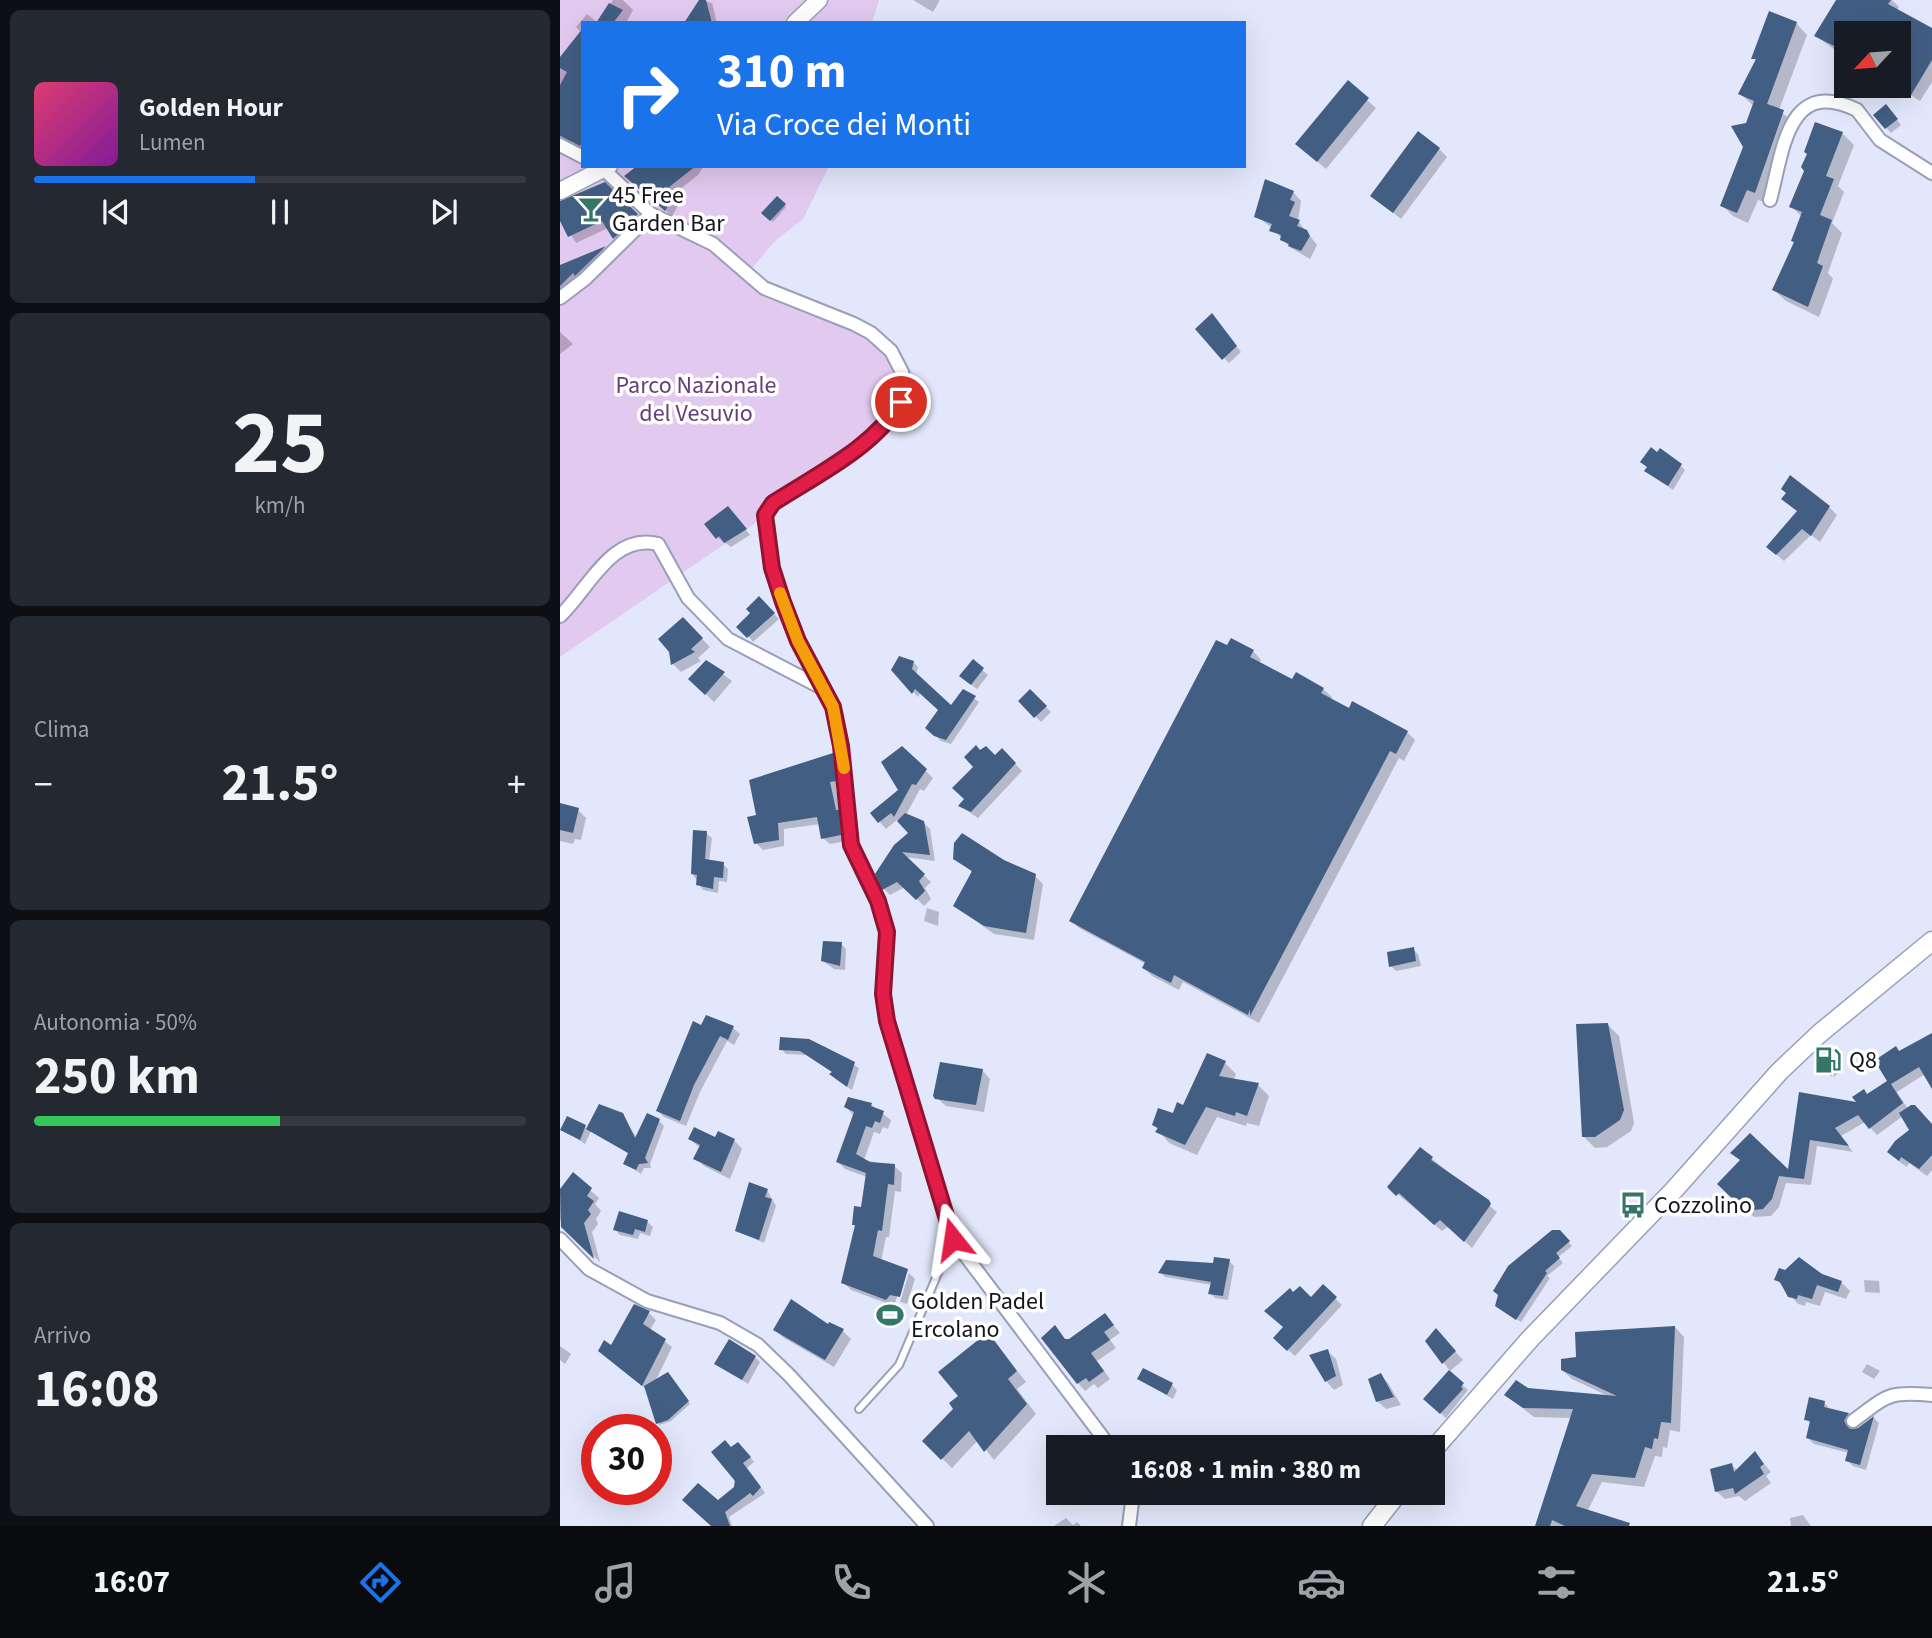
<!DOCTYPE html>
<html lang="it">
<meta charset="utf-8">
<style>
:root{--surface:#171b24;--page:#242831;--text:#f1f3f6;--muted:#9ea1a6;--line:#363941;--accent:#1a73e8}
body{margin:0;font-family:"Source Sans 3",sans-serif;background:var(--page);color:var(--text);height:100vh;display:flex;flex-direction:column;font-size:26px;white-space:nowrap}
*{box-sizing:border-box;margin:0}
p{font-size:23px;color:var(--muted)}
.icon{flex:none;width:38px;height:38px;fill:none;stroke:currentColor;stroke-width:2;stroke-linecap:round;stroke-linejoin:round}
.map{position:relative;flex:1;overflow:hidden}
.sheet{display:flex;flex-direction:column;gap:10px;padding:10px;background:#0d0f14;width:560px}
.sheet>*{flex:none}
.hud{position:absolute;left:21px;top:21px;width:665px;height:147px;border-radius:0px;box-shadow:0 7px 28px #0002;background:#1a73e8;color:#fff;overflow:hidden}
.needle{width:46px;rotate:244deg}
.fabs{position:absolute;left:1274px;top:21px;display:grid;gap:14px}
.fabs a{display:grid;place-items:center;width:77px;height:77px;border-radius:0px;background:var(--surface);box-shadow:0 7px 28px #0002;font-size:35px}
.speed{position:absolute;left:21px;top:1414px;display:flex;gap:14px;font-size:35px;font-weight:700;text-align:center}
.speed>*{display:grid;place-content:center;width:91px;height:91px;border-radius:50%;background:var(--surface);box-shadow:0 7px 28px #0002;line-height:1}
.speed .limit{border:10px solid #d22;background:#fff;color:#111}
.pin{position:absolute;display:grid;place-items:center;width:60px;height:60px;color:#fff;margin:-30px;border:4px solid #fff;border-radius:50%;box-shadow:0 2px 7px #0007}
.me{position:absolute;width:77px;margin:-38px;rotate:345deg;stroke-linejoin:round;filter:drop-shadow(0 0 5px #0008)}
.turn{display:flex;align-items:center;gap:24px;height:147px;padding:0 21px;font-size:32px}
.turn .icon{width:91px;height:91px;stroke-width:2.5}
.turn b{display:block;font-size:49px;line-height:60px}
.big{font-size:52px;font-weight:700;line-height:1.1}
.sheet .card{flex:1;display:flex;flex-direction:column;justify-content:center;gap:10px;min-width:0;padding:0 24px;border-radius:10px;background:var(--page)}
.sheet .dial{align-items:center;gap:0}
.dial b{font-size:91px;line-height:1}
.song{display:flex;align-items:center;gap:21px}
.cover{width:84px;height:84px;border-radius:10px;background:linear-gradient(135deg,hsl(340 70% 55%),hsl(290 70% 35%))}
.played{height:7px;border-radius:4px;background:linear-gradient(90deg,var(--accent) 45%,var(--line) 45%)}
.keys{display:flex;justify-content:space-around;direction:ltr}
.heat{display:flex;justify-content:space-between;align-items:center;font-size:38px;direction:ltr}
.charge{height:10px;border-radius:5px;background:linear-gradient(90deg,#34c759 50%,var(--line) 0)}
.trip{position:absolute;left:486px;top:1435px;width:399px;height:70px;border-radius:0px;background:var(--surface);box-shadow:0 7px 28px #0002;font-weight:700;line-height:70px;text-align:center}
.tab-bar{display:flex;height:112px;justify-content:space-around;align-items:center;background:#090b0e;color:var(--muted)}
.tab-bar .icon{width:49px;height:49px}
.tab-bar .on{color:var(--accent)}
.tab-bar b{font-size:32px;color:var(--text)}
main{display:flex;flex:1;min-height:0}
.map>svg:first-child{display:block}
.green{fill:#e1c9ef}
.shadow{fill:#0003}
.building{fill:#425e83}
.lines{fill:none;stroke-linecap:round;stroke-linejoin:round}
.service-casing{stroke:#999fb6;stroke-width:10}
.minor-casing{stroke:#999fb6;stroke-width:16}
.tertiary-casing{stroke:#999fb6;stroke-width:19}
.secondary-casing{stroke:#999fb6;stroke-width:21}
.service{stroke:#fff;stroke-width:6}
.minor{stroke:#fff;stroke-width:12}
.tertiary{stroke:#fff;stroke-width:16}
.secondary{stroke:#fff;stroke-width:18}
.route-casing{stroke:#92132f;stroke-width:18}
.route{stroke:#e11d48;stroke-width:12}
.slow{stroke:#f59e0b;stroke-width:12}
.labels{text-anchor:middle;stroke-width:7;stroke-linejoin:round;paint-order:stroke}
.poi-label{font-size:24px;fill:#13151e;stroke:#fff;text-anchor:start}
.park-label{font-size:24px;fill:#643f77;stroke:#fff}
</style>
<main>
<section class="sheet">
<div class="card">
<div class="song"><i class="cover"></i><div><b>Golden Hour</b><p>Lumen</p></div></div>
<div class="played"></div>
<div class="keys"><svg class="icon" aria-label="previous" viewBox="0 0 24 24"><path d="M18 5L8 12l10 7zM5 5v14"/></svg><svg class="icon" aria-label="pause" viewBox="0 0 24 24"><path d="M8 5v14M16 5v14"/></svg><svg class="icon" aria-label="next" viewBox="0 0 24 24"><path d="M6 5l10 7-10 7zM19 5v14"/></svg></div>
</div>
<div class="card dial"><b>25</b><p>km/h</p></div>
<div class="card"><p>Clima</p>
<div class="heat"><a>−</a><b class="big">21.5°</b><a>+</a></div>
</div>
<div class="card"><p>Autonomia · 50%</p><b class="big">250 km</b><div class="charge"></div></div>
<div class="card"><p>Arrivo</p><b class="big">16:08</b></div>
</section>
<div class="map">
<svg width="1372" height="1526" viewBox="0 0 1372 1526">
<rect width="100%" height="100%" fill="#e2e7fb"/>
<path class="green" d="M 0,0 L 319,0 L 312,23 L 23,23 L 23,166 L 269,166 L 243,219 L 215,241 L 188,273 L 229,298 L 288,319 L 345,364 L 362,383 L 360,399 L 331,430 L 0,657 Z"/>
<path class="shadow" d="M 53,0 L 63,0 L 73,10 L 66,23 L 38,23 Z
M 141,0 L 152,3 L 157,23 L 126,23 Z
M 353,0 L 380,0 L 373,12 Z
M 1278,0 L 1332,0 L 1339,7 L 1337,11 L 1372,30 L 1372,82 L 1360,101 L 1336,86 L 1339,86 L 1339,33 L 1286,33 L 1286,53 L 1282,55 L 1256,36 Z
M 27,14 L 38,23 L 23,23 L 23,150 L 8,138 L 0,121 L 0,60 L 21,32 L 16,27 Z
M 1236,23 L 1247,35 L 1219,110 L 1234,123 L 1207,203 L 1198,200 L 1188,223 L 1173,216 L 1162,205 L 1185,147 L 1194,106 L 1180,94 L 1197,61 L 1193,58 Z
M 788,83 L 816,108 L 766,169 L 746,152 Z
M 1331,112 L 1341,125 L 1331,133 L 1315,115 Z
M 1282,133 L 1294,145 L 1278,186 L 1284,192 L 1272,223 L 1282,233 L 1268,273 L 1273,279 L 1259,317 L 1226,301 L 1214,290 L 1236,243 L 1242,217 L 1231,206 L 1246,171 Z
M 879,149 L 887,157 L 841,219 L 812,196 Z
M 80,166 L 144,166 L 138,175 L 114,194 L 121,201 L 112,216 L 72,182 Z
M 44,184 L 84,222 L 61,245 L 48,228 L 16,243 L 0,217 L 0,202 Z
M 733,192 L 741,201 L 738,221 L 757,245 L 750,259 L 731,248 L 712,228 L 696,216 Z
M 217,198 L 226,207 L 213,222 L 203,213 Z
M 45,248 L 48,251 L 0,293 L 0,276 L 12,262 Z
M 657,321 L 681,352 L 669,363 L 664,358 Z
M 0,332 L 13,344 L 0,354 Z
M 1121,466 L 1125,470 L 1113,490 L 1091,475 Z
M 1269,507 L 1277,515 L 1260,542 L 1251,535 L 1224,561 L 1208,547 Z
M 172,513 L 190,535 L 171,547 L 157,537 Z
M 199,599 L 219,619 L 193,642 L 180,625 L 193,613 Z
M 123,619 L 150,647 L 138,658 L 141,661 L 121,672 L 113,664 L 110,652 Z
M 667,647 L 693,651 L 701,660 L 699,663 L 732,682 L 763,689 L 772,697 L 770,700 L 847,732 L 855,740 L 844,761 L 839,758 L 699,1023 L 623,982 L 619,990 L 592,976 L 584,968 L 586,964 L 519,928 L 511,920 Z
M 146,662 L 172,681 L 154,702 L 130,679 Z
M 353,662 L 358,667 L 356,675 L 392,708 L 403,691 L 419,702 L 391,744 L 381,741 L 367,728 L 380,710 L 361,692 L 358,697 L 333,670 Z
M 413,662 L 428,675 L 417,689 L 406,681 Z
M 470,691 L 491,712 L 481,722 L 460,701 Z
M 342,748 L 373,778 L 364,791 L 360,789 L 346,815 L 363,822 L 370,829 L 375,861 L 345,857 L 371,882 L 365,888 L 371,899 L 364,906 L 345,887 L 330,895 L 324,889 L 351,834 L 338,819 L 326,829 L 312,813 L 341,790 Z
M 273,755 L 279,761 L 281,787 L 276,789 L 281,814 L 285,818 L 287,841 L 270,844 L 263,838 L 260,824 L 224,829 L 224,846 L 203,850 L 196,843 L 198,817 Z
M 435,757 L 449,757 L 462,771 L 418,818 L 400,806 Z
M 0,805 L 18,810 L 26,818 L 21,840 L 15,839 L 13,844 L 0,841 Z
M 134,832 L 146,833 L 152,838 L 149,862 L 163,864 L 168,869 L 167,882 L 159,881 L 158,893 L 143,890 L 132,873 Z
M 395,858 L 443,862 L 475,876 L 483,884 L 474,940 L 434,934 L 395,906 L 413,873 Z
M 367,908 L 379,912 L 378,926 L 364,921 Z
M 281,944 L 286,949 L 285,970 L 274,969 L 263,961 Z
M 853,949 L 858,954 L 861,966 L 836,971 L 831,966 Z
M 147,1017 L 173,1028 L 180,1034 L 174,1045 L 167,1041 L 140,1092 L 126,1126 L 104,1117 L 98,1111 Z
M 1048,1025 L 1059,1036 L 1074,1123 L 1071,1131 L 1047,1147 L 1035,1148 L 1024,1137 Z
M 1372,1035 L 1372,1082 L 1365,1074 L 1337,1092 L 1348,1109 L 1372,1126 L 1372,1170 L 1367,1176 L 1349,1163 L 1347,1167 L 1337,1160 L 1352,1130 L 1343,1116 L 1317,1135 L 1305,1122 L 1281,1136 L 1293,1152 L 1257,1146 L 1251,1185 L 1226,1183 L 1219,1207 L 1211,1216 L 1194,1217 L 1159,1184 L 1229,1172 L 1240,1094 L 1301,1104 L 1307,1096 L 1330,1082 L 1340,1053 Z
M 264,1046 L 299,1068 L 292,1090 L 276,1079 L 274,1073 L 247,1055 L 226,1054 L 221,1049 L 260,1049 Z
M 1270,1056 L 1282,1069 L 1274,1077 L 1262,1064 Z
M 665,1063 L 676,1074 L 673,1081 L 698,1085 L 709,1096 L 699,1126 L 687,1123 L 686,1126 L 657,1117 L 637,1155 L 609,1143 L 594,1125 L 624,1107 Z
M 422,1070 L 430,1079 L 424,1112 L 386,1106 L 377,1098 Z
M 311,1105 L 331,1120 L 328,1129 L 323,1127 L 320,1134 L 314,1132 L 304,1160 L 334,1166 L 342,1173 L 341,1192 L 335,1191 L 329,1237 L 326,1237 L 321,1261 L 349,1272 L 345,1272 L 334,1306 L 291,1290 L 283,1282 L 296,1227 L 294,1224 L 303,1209 L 307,1177 L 285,1169 L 278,1162 L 293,1115 L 286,1107 Z
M 62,1115 L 77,1138 L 99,1121 L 104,1126 L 90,1164 L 91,1168 L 84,1168 L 81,1174 L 65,1163 L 70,1154 L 31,1131 L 25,1144 L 2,1129 L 8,1118 L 28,1129 Z
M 130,1139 L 174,1140 L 182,1149 L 170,1179 L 144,1166 L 136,1158 L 140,1148 Z
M 860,1149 L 937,1212 L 912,1248 L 889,1226 L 882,1231 L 829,1187 Z
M 13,1175 L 39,1198 L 35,1204 L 41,1211 L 36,1219 L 38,1224 L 32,1232 L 40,1262 L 3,1226 L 0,1219 L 0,1192 Z
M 207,1190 L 216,1206 L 204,1243 L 177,1231 Z
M 87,1222 L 93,1227 L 90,1236 L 80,1233 L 78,1239 L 60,1235 L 55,1229 Z
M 999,1232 L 1012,1246 L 998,1257 L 1003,1263 L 987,1276 L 990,1278 L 961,1322 L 941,1309 Z
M 669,1261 L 674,1266 L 668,1300 L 655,1298 L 650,1293 L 652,1285 L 605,1277 L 600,1272 Z
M 349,1273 L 355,1279 L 347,1304 L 340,1302 Z
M 1261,1275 L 1281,1282 L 1290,1291 L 1286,1299 L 1265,1292 L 1260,1306 L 1246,1302 L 1245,1306 L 1238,1304 L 1216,1279 Z
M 1304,1280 L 1319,1281 L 1320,1293 L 1305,1292 Z
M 763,1287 L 782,1305 L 735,1356 L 715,1338 Z
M 89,1313 L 96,1320 L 90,1330 L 112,1347 L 95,1382 L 110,1376 L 130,1404 L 111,1421 L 99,1425 L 86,1389 L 48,1358 Z
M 545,1315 L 560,1333 L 550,1340 L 556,1348 L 537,1361 L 550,1379 L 538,1388 L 534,1384 L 525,1391 L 518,1383 L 506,1341 Z
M 269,1327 L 283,1331 L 291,1339 L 274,1367 L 224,1338 L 215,1330 Z
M 1115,1327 L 1124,1337 L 1120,1432 L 1110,1430 L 1107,1448 L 1103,1447 L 1102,1457 L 1095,1456 L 1084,1487 L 1042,1482 L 1027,1512 L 1061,1526 L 977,1526 L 1012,1418 L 974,1417 L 946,1395 L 968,1390 L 1050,1397 L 1012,1379 L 1002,1370 L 1018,1359 Z
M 876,1331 L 903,1360 L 890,1371 L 867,1341 Z
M 428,1334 L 466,1382 L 457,1389 L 476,1414 L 434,1460 L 418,1440 L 392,1468 L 364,1441 L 396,1409 Z
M 0,1346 L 11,1354 L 5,1364 L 0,1360 Z
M 767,1351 L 776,1359 L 783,1385 L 774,1390 L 766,1381 Z
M 195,1357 L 200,1362 L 188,1384 L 157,1364 Z
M 1307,1364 L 1320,1371 L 1314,1379 L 1302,1372 Z
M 889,1373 L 908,1390 L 886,1418 L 865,1399 Z
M 820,1375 L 828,1383 L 841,1405 L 826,1409 L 817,1401 Z
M 579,1379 L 612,1385 L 617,1390 L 613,1399 Z
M 1264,1402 L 1270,1410 L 1288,1415 L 1294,1421 L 1291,1431 L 1298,1430 L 1314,1418 L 1319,1423 L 1306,1470 L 1293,1466 L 1287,1460 L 1289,1453 L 1254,1444 L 1248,1438 L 1251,1424 L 1246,1419 Z
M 183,1448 L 194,1462 L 187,1468 L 205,1493 L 169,1517 L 172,1526 L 153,1526 L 158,1503 L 175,1488 L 171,1449 Z
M 1195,1453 L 1211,1472 L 1206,1476 L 1211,1483 L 1185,1501 L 1179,1496 L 1165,1499 L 1156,1491 L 1171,1465 L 1178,1471 Z
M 1243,1515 L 1251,1526 L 1231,1526 L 1230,1518 Z
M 506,1518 L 513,1525 L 517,1522 L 521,1526 L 494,1526 Z"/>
<path class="building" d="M 139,0 L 146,0 L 152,23 L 124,23 Z
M 1276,0 L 1331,0 L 1328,4 L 1372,28 L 1372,60 L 1351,95 L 1339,86 L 1339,33 L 1286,33 L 1286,52 L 1254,36 Z
M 49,3 L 63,10 L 53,23 L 36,23 Z
M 1209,11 L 1237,22 L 1207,104 L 1224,110 L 1195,193 L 1187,190 L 1177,213 L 1160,206 L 1183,147 L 1171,126 L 1186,123 L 1194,101 L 1178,94 L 1196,59 L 1191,59 Z
M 23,28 L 23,141 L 20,146 L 0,136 L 0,85 L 7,72 L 0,68 L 0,57 Z
M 788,80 L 809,98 L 757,162 L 735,144 Z
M 1326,104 L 1338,119 L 1325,129 L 1313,115 Z
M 1255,122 L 1283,132 L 1266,176 L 1274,179 L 1260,215 L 1272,220 L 1257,263 L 1263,266 L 1248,307 L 1212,290 L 1234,242 L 1231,241 L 1242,212 L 1229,207 L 1244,171 L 1241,167 L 1247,154 L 1244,152 Z
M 858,131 L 880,148 L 833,213 L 810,196 Z
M 77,166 L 136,166 L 109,187 L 116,193 L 105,211 L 64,176 Z
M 705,179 L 734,191 L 730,200 L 735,202 L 729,216 L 740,220 L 737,226 L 747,230 L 750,236 L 741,251 L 728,246 L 729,244 L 720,240 L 721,235 L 709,231 L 712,224 L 694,217 Z
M 45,182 L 78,214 L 53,239 L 42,221 L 8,237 L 0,221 L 0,201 Z
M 217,196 L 226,204 L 210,221 L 201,213 Z
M 46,246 L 19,272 L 15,276 L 13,273 L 0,286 L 0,265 Z
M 652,313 L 677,346 L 662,360 L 635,329 Z
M 1091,447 L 1097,452 L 1100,448 L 1122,464 L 1108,486 L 1084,471 L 1087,467 L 1080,462 Z
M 1230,475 L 1270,506 L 1251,536 L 1242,529 L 1216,555 L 1206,547 L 1237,511 L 1221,499 L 1226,493 L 1221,489 Z
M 168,506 L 187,529 L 164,543 L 159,536 L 156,539 L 144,524 Z
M 199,596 L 215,613 L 187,638 L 176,627 L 190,613 L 186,609 Z
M 123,617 L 143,638 L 131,649 L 135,652 L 111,665 L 109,652 L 98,639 Z
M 671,638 L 694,650 L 690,657 L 732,679 L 736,672 L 764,688 L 761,693 L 789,708 L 792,701 L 848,731 L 836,754 L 830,751 L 690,1016 L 690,1009 L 688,1015 L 614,975 L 611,983 L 582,968 L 585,962 L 509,921 L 656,640 L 667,645 Z
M 339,656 L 354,661 L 352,669 L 391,705 L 403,689 L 416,696 L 386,740 L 374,736 L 365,728 L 378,710 L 355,689 L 352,694 L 331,670 Z
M 413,659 L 424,668 L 411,685 L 399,676 Z
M 146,660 L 165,672 L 145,695 L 128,679 Z
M 470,689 L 487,706 L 474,718 L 458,701 Z
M 416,745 L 420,750 L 426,746 L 435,755 L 442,748 L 456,763 L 411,812 L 398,806 L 404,799 L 392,788 L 413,767 L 404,757 Z
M 342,746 L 367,769 L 356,785 L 352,784 L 334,817 L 331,813 L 318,823 L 310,813 L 338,790 L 321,762 Z
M 273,753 L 276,781 L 270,782 L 276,810 L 279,810 L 281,835 L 261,839 L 257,817 L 218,823 L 219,840 L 194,844 L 187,817 L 196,815 L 189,780 Z
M 0,803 L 19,808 L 13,833 L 0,830 Z
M 345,813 L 364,821 L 370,855 L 342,852 L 365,874 L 359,881 L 365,891 L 356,900 L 337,882 L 322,890 L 315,874 L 334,845 L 348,833 L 337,821 Z
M 133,830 L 147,831 L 145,859 L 164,862 L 163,878 L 154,877 L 153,889 L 136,885 L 137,875 L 131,874 Z
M 402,833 L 444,860 L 476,874 L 466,933 L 424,926 L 393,906 L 412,871 L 393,859 L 394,843 Z
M 263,941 L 282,942 L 280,966 L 261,961 Z
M 854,947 L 856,961 L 829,967 L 827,952 Z
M 146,1015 L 174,1026 L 168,1040 L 160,1036 L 134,1085 L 120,1121 L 96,1111 L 133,1021 L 141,1025 Z
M 1048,1023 L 1064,1110 L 1060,1120 L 1035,1137 L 1022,1137 L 1016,1024 Z
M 1372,1033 L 1372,1089 L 1359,1067 L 1331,1084 L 1343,1103 L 1309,1129 L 1298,1115 L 1275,1128 L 1289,1146 L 1250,1140 L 1244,1179 L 1219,1176 L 1212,1199 L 1203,1209 L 1185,1211 L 1157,1184 L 1180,1160 L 1170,1153 L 1190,1133 L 1228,1169 L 1239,1092 L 1296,1102 L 1292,1097 L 1304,1089 L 1307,1094 L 1327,1081 L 1316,1063 L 1320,1061 L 1318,1058 L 1336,1046 L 1339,1051 Z
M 220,1037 L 249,1039 L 295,1062 L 287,1087 L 269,1074 L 272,1072 L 240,1051 L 219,1050 Z
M 647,1053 L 666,1061 L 659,1076 L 699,1083 L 687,1116 L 676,1112 L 675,1116 L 646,1107 L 625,1145 L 595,1132 L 598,1128 L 592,1125 L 598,1108 L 613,1113 L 617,1102 L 623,1105 Z
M 1270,1054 L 1282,1066 L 1271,1076 L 1259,1064 Z
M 380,1062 L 423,1069 L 416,1105 L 375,1099 L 373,1096 Z
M 288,1097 L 312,1103 L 311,1106 L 324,1111 L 320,1123 L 315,1121 L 312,1128 L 306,1126 L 296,1154 L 310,1162 L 335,1164 L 334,1185 L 328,1184 L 322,1231 L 318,1230 L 313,1256 L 348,1269 L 340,1297 L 330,1295 L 326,1300 L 281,1283 L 295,1225 L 292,1225 L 294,1206 L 301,1207 L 306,1173 L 276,1162 L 294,1112 L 284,1107 Z
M 39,1104 L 63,1113 L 75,1138 L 87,1113 L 100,1119 L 85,1158 L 88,1163 L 79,1164 L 76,1170 L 63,1164 L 68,1153 L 26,1129 Z
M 1351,1105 L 1355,1105 L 1372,1124 L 1372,1155 L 1359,1169 L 1341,1157 L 1339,1161 L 1327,1152 L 1335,1141 L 1349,1130 L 1339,1113 Z
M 7,1116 L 26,1125 L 20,1140 L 0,1130 Z
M 134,1127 L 155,1137 L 158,1131 L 175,1139 L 161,1172 L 133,1159 L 140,1145 L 128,1139 Z
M 860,1147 L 873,1157 L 871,1160 L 929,1200 L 931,1204 L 904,1242 L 880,1220 L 874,1225 L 839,1193 L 836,1196 L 827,1187 Z
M 13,1172 L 32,1188 L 27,1196 L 34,1201 L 28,1210 L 31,1214 L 24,1223 L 34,1259 L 1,1227 L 0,1189 Z
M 189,1182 L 208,1189 L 205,1197 L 212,1199 L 199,1240 L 175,1231 Z
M 59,1211 L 88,1220 L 85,1232 L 75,1229 L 73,1235 L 53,1230 Z
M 992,1230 L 1000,1230 L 1010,1241 L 996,1253 L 1000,1258 L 985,1271 L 987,1273 L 956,1320 L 935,1306 L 938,1295 L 933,1291 L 948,1266 Z
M 654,1257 L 670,1259 L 663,1296 L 648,1294 L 651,1282 L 598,1273 L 606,1260 L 653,1263 Z
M 1239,1257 L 1262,1274 L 1282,1281 L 1278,1292 L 1257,1285 L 1252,1299 L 1238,1295 L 1237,1299 L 1228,1297 L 1220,1282 L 1214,1280 L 1219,1268 L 1225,1270 Z
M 763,1284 L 777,1297 L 727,1351 L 713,1338 L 723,1327 L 704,1311 L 730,1288 L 733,1292 L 740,1286 L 751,1297 Z
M 231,1299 L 268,1324 L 269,1322 L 284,1329 L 265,1360 L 213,1330 Z
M 74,1304 L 90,1311 L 83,1324 L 106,1339 L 82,1386 L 38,1351 L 44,1340 L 51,1345 Z
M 545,1313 L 554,1325 L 544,1332 L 550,1340 L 531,1353 L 544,1371 L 529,1382 L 526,1378 L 517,1384 L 481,1338 L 495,1325 L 505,1339 L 509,1339 Z
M 1115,1326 L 1111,1423 L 1101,1422 L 1098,1439 L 1094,1438 L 1092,1449 L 1085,1447 L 1075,1478 L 1032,1474 L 1016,1506 L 1070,1523 L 1069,1526 L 1005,1526 L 992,1520 L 990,1526 L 975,1526 L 1013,1409 L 963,1408 L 944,1395 L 956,1380 L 968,1388 L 1057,1396 L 1001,1370 L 1001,1359 L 1016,1357 L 1015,1332 Z
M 876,1328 L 896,1351 L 882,1364 L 865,1341 Z
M 428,1332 L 457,1371 L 448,1379 L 467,1404 L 424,1452 L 409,1431 L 381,1460 L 362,1441 L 393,1409 L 389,1403 L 398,1396 L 378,1372 Z
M 169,1339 L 196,1356 L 182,1380 L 154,1364 Z
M 768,1349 L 776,1376 L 765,1382 L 749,1355 Z
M 583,1368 L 613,1383 L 607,1395 L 577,1379 Z
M 889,1370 L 904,1383 L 901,1387 L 903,1389 L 880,1414 L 863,1399 Z
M 108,1372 L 129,1401 L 108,1420 L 96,1424 L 84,1386 Z
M 821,1373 L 834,1397 L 816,1402 L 808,1379 Z
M 1249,1397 L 1265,1401 L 1264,1407 L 1289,1413 L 1284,1421 L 1290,1429 L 1298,1428 L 1314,1416 L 1300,1465 L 1285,1461 L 1288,1450 L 1246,1438 L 1250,1421 L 1244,1420 Z
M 165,1440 L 171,1447 L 178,1442 L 191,1457 L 183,1463 L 201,1487 L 193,1496 L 190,1493 L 165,1512 L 170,1526 L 151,1526 L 122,1500 L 138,1483 L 158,1500 L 174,1487 L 175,1481 L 151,1452 Z
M 1195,1451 L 1204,1464 L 1200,1467 L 1204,1474 L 1175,1494 L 1173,1488 L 1155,1492 L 1150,1469 L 1172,1463 L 1174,1472 Z"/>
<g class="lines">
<g class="service-casing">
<path id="service" d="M 299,1409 L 339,1365 L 392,1240"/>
</g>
<g class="minor-casing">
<path id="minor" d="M 0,145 L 23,157
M 40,166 L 91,214 L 153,244 L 204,288 L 294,324 L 311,333 L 331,351 L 342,372 L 344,388 L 341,402 L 331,419 L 305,443 L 213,504 L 205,515 L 212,568 L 223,602 L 238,641 L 273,707 L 281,745 L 291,845 L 318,901 L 327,932 L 323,994 L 327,1021 L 393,1239 L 550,1447
M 1210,200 C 1223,152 1227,76 1297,110 L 1320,140 L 1372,173
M 0,298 L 25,279 L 91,214
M 0,616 C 28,590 52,532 98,544 L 128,598 L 168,639 L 264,689
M 0,1239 L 29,1269 L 87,1301 L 160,1323 L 198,1345 L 229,1375 L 367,1526
M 1293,1421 C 1328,1395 1328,1391 1372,1395
M 569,1526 L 572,1502 L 569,1493"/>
</g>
<g class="tertiary-casing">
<path id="tertiary" d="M 235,23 L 259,0
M 0,191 L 49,166"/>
</g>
<g class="secondary-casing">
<path id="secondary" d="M 873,1450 L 970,1339 L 1114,1190 L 1219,1072 L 1259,1034 L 1372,941
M 812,1526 L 838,1493"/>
</g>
<use href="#service" class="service"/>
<use href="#minor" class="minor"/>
<use href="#tertiary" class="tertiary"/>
<use href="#secondary" class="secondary"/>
</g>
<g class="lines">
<g class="route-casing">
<path id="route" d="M 341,402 C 313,448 258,474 213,503 L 205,515 L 212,568 L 223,602 L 238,641 L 273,707 L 281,746 L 291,845 L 318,901 L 327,932 L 323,994 L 327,1021 L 393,1239"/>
</g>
<use href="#route" class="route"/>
<path class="slow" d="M 220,593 L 238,641 L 273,707 L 284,768"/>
</g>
<defs>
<g id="bar-bare" transform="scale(2.1)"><path d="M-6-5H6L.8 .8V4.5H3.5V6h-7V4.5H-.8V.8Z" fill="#347769" stroke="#fff" stroke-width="2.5" paint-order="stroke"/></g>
<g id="fuel-bare" transform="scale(2.1)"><path d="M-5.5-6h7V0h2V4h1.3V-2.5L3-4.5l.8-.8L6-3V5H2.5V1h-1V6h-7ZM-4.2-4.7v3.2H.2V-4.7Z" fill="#347769" stroke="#fff" stroke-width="2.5" paint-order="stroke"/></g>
<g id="bus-bare" transform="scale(2.1)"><path d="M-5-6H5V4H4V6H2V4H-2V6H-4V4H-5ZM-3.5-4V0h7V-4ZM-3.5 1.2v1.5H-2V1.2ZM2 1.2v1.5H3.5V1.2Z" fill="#347769" stroke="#fff" stroke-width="2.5" paint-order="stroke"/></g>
<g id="stadium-bare" transform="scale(2.1)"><path d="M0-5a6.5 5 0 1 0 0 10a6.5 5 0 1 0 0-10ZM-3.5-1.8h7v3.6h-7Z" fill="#347769" stroke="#fff" stroke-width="2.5" paint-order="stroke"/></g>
</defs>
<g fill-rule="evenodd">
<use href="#bar-bare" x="31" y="209"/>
<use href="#fuel-bare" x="1268" y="1060"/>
<use href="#bus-bare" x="1073" y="1205"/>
<use href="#stadium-bare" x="330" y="1315"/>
</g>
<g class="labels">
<g class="poi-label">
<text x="52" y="203">45 Free<tspan x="52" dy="28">Garden Bar</tspan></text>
<text x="1289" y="1068">Q8</text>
<text x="1094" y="1213">Cozzolino</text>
<text x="351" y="1309">Golden Padel<tspan x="351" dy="28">Ercolano</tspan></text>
</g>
<g class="park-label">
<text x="136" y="393">Parco Nazionale<tspan x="136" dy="28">del Vesuvio</tspan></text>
</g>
</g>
</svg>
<div class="fabs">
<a><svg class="needle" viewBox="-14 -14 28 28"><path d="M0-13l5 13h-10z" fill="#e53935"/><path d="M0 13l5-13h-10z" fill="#9ea1a6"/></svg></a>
</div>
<div class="speed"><div class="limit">30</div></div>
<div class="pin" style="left:341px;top:402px;background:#d93025"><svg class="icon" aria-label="arrive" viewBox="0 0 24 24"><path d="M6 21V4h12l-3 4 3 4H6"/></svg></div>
<svg class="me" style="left:393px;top:1239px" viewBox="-20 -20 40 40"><path d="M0-17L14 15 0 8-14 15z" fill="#e11d48" stroke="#fff" stroke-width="4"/></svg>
<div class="trip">16:08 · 1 min · 380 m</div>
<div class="hud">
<div class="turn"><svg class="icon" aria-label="right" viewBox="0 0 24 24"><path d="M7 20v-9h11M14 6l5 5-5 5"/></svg><div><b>310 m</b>Via Croce dei Monti</div></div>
</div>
</div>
</main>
<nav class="tab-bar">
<b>16:07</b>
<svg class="icon on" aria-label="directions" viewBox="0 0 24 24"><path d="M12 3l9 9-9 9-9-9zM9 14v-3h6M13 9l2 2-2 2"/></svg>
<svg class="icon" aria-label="music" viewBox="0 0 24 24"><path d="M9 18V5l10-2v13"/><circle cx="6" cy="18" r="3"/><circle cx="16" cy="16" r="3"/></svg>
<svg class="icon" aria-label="phone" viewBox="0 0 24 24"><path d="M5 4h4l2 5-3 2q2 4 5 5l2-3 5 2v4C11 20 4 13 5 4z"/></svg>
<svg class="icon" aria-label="climate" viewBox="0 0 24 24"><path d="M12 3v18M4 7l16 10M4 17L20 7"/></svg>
<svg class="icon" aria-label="car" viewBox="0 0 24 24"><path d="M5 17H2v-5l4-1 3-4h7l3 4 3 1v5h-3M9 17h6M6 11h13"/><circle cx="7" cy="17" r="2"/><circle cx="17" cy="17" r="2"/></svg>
<svg class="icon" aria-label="filters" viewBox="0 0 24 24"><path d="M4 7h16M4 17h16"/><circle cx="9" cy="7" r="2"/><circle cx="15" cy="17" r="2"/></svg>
<b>21.5°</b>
</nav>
